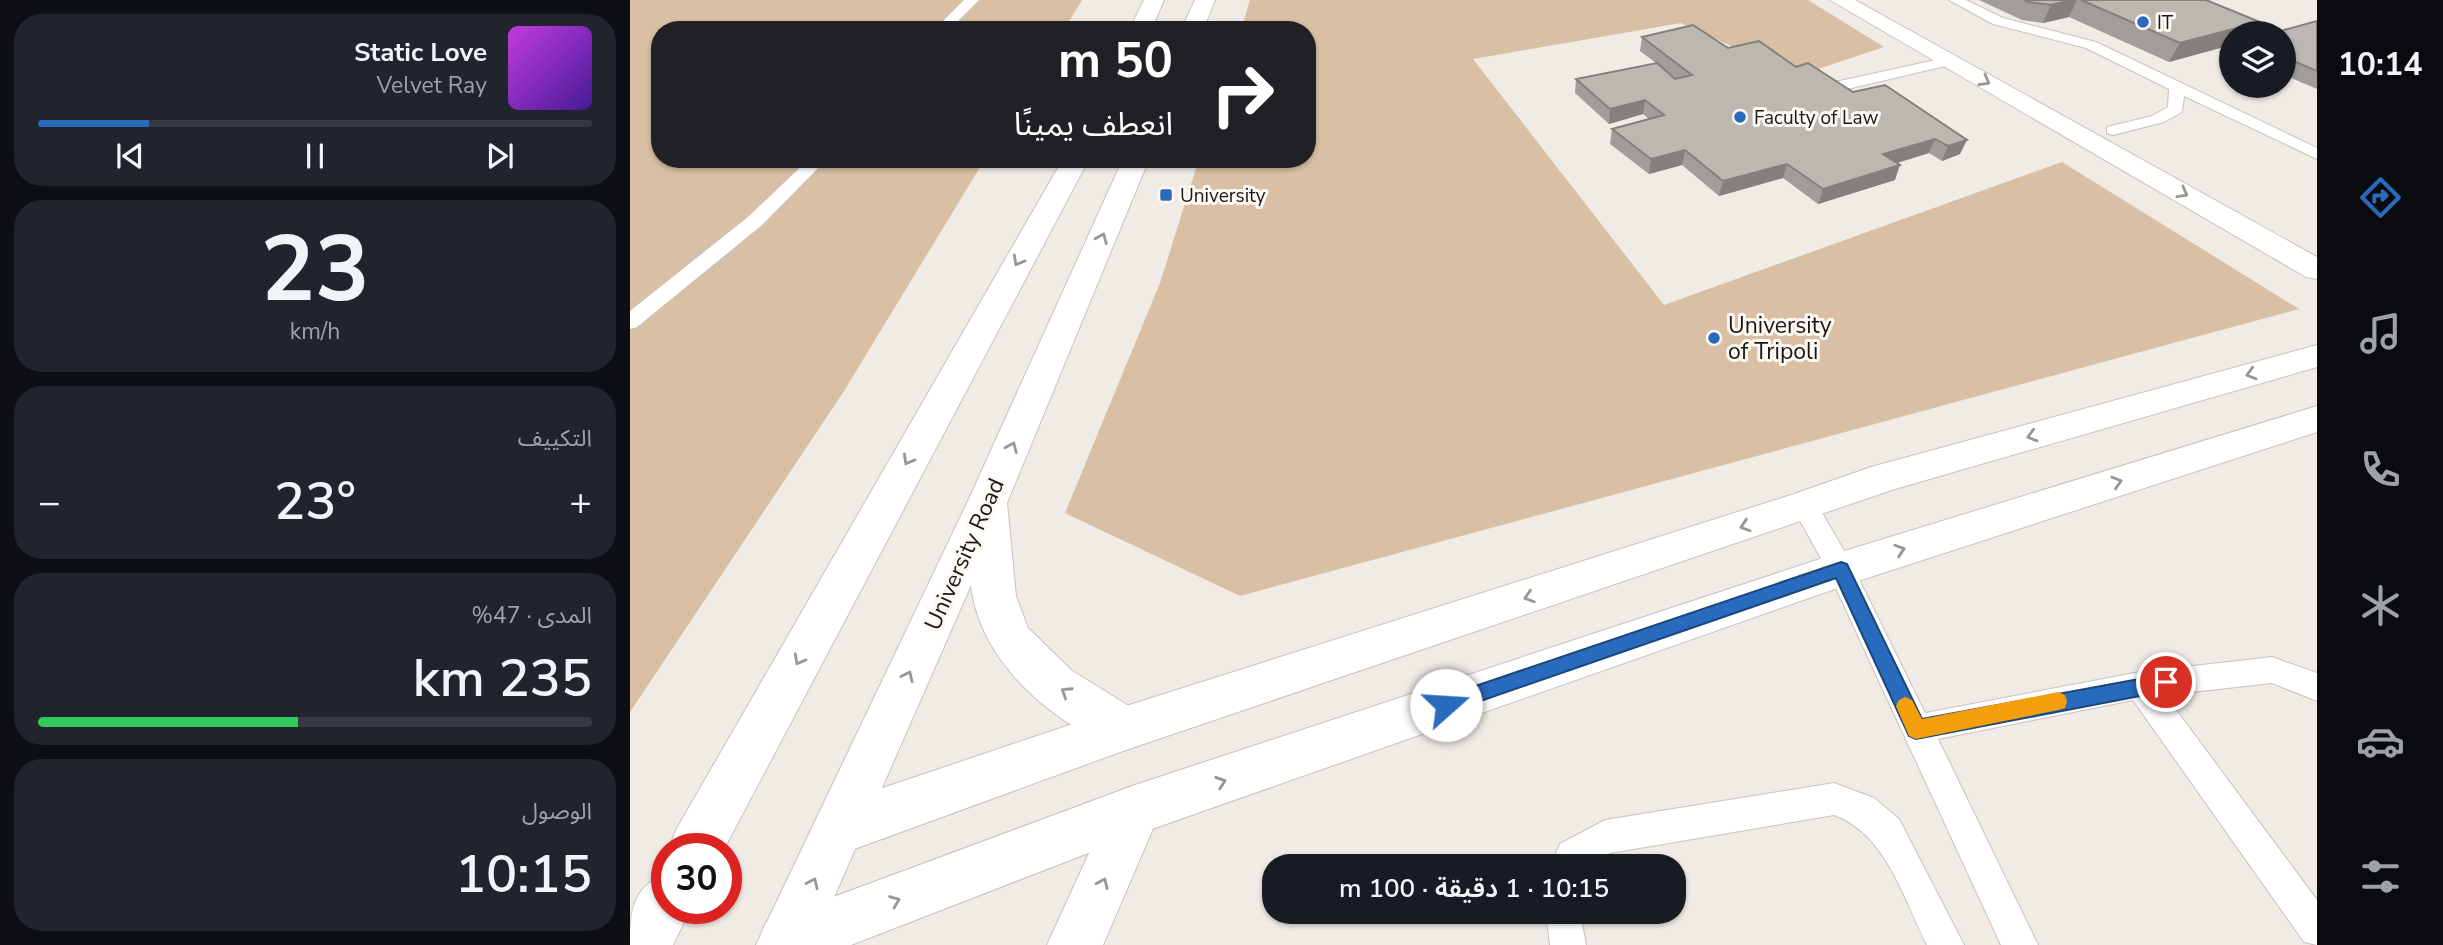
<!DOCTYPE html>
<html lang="ar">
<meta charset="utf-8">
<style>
:root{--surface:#171b24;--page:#20242c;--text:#f1f3f6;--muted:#9ea1a6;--line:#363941;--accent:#286bbc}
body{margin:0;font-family:"Nunito Sans","Noto Sans Arabic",sans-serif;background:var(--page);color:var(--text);direction:rtl;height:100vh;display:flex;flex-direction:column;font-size:26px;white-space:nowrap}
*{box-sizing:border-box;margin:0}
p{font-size:23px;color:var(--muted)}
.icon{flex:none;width:38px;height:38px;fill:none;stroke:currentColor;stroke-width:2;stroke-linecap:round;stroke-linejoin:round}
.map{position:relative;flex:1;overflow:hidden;direction:ltr}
.side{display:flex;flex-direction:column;gap:14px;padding:14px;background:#0d0f14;width:630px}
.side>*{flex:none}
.top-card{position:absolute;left:21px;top:21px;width:665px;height:147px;border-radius:28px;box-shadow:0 2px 5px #0004;direction:rtl;background:#202124;color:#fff;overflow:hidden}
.fabs{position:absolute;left:1589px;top:21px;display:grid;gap:14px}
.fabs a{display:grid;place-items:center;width:77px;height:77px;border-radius:50%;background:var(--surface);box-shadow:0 2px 5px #0004;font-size:35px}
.speed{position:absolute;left:21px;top:833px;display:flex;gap:14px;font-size:35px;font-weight:700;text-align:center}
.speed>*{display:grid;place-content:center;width:91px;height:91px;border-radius:50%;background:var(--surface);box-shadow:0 2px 5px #0004;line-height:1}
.speed .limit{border:10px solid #d22;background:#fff;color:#111}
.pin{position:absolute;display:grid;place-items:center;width:60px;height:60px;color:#fff;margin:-30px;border:4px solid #fff;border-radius:50%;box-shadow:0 2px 7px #0007}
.me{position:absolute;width:77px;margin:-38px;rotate:71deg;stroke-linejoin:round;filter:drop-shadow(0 0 5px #0008)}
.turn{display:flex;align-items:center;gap:24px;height:147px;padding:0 28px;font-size:32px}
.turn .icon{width:91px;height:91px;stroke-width:2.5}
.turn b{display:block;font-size:49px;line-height:60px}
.big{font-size:52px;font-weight:600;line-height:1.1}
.side .widget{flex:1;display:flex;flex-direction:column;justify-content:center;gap:10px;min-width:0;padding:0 24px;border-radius:28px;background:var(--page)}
.side .dial{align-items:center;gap:0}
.dial b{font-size:91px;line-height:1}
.song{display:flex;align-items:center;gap:21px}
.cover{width:84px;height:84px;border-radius:10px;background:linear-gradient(135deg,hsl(290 70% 55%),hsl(260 70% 35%))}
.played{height:7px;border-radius:4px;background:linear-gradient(90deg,var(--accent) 20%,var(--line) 20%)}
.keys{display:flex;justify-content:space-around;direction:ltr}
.heat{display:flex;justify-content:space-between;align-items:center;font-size:38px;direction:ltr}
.charge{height:10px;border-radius:5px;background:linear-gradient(90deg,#34c759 47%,var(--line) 0)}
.trip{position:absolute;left:632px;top:854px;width:424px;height:70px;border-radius:28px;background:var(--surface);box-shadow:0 2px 5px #0004;font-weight:600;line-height:70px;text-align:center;direction:rtl}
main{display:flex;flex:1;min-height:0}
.menu{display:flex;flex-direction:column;width:126px;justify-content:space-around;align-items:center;background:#090b0e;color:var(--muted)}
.menu .icon{width:49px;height:49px}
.menu .on{color:var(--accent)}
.menu b{font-size:32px;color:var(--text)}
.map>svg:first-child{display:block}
.green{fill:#d9bfa3}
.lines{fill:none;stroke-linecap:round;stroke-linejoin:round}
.lane-casing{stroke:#c7c2bc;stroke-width:2}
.street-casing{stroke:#c7c2bc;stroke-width:2}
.highway-casing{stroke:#c7c2bc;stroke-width:2}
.lane{fill:#fff;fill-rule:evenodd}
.street{fill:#fff;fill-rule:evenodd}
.highway{fill:#fff;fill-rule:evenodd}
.wall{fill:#a29d98}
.shaded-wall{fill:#84807c}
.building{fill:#bcb7b1;stroke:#84807c;stroke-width:2}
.oneway{stroke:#989796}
.route{fill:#286bbc;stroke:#1a467a;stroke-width:2}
.slow{fill:#f59e0b}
.poi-dot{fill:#286bbc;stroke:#fef8f3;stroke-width:2.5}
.labels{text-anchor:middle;stroke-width:6;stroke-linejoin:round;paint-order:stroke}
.far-poi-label{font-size:19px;fill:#191715;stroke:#fef8f3;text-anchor:start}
.poi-label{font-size:23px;fill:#191715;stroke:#fef8f3;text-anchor:start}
.street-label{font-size:23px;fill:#191715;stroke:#fef8f3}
</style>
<main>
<nav class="menu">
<b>10:14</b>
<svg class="icon on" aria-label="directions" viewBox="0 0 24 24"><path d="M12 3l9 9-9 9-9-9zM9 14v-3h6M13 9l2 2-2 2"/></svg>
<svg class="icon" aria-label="music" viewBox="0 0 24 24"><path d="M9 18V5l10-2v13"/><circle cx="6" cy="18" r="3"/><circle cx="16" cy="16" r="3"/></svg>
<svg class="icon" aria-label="phone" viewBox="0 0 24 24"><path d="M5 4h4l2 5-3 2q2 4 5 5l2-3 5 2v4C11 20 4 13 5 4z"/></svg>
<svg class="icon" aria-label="climate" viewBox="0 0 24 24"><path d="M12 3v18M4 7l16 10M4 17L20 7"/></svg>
<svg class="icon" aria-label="car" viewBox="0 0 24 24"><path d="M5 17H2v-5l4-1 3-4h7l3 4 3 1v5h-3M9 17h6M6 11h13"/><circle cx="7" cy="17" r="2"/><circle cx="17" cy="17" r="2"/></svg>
<svg class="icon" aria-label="filters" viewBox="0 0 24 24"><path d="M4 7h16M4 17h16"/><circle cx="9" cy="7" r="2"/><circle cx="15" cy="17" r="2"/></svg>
</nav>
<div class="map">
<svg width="1687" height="945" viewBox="0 0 1687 945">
<rect width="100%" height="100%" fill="#f0ebe5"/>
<path class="green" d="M 0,0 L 452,0 L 434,30 L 30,30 L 30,159 L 355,159 L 214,391 L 0,712 Z
M 620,0 L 1178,0 L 1254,47 L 1167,76 L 1051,23 L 843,59 L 1034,305 L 1432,162 L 1669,309 L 610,596 L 435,513 L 530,283 L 569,159 L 677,159 L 677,30 L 611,30 Z"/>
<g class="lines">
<g class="lane-casing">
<path id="lane" d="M 334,0 L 349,0 L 319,30 L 304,30 Z
M 1319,0 L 1336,0 L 1373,18 L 1466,42 L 1687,148 L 1687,159 L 1554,96 L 1552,112 L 1534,122 L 1483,135 L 1477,133 L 1477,127 L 1522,116 L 1538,107 L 1539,89 L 1456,48 L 1363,24 Z
M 1319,57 L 1326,61 L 1324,64 L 1196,94 L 1188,89 L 1196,84 Z
M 179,159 L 197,159 L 132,225 L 7,327 L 0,329 L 0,311 L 118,217 Z
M 1175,496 L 1184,499 L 1220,561 L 1295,713 L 1510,672 L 1642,657 L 1687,673 L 1687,701 L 1642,683 L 1535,695 L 1687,900 L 1687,945 L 1674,942 L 1503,700 L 1308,739 L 1408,945 L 1371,945 L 1199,573 L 1162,506 L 1166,499 Z
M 1204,783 L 1244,798 L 1269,819 L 1334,945 L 1297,945 C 1274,899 1256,834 1204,815 L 980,853 L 957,866 L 920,866 L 930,844 L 975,820 Z
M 916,912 L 950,912 L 956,945 L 920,945 Z"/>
</g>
<g class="street-casing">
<path id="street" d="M 1200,0 L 1225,0 L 1687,257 L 1687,279 L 1676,277 Z
M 1687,345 L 1687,367 L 1265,489 L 493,751 L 208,855 L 190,847 L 182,829 L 190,811 L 208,803 L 493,707 L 1161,495 L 1241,467 Z
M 1687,406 L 1687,432 L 1219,584 L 505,835 L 221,945 L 129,945 L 128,942 L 136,922 L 505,785 L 1211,552 Z"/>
</g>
<g class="highway-casing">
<path id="highway" d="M 514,0 L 534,0 L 521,30 L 499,30 Z
M 565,0 L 585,0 L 573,30 L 551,30 Z
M 433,159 L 459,159 L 94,849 L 39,849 L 46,830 Z
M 493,159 L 519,159 L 377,503 L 386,596 L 398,628 L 441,670 L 510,713 L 517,729 L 510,745 L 493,751 C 423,724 350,663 341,585 L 183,945 L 126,945 L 338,501 Z
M 505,785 L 523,792 L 531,810 L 473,945 L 417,945 L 487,792 Z
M 37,873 L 37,908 L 61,908 L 43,945 L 0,945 C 0,911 2,887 37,873 Z"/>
</g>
<use href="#lane" class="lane"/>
<use href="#street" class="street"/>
<use href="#highway" class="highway"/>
</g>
<path class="wall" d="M 1349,0 L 1576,0 L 1601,33 L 1601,45 L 1539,62 L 1439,17 L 1413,23 L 1392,20 Z
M 1687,21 L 1687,89 L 1654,75 L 1654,33 Z
M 1012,37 L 1098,48 L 1166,67 L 1223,92 L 1255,85 L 1330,154 L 1312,161 L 1299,153 L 1267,163 L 1265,180 L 1188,204 L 1153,178 L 1089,196 L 1052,165 L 1019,174 L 980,144 L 982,129 L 1019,119 L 1013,114 L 979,124 L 945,93 L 946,79 L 1026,63 L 1010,51 Z"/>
<path class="shaded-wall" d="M 1441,0 L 1447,0 L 1439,17 L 1413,23 L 1421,5 Z
M 1630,22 L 1623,33 L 1601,33 L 1601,45 L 1539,62 L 1550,43 Z
M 1015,100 L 1013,114 L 979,124 L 980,109 Z
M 1305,139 L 1299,153 L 1247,169 L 1253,154 Z
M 1337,140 L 1330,154 L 1312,161 L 1318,146 Z
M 1055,150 L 1052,165 L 1019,174 L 1021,159 Z
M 1157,164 L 1153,178 L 1089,196 L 1093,181 Z
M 1270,165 L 1265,180 L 1188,204 L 1193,189 Z"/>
<path class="building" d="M 1394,0 L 1441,0 L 1421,5 L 1399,2 Z
M 1451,0 L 1576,0 L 1630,22 L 1550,43 Z
M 1687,21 L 1687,71 L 1654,57 L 1654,33 L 1643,33 Z
M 1063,25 L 1098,48 L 1129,41 L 1166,67 L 1178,63 L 1223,92 L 1255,85 L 1337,140 L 1318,146 L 1305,139 L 1253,154 L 1270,165 L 1193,189 L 1157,164 L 1093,181 L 1055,150 L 1021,159 L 982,129 L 1034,115 L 1015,100 L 980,109 L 946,79 L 1027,63 L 1045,79 L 1062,75 L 1012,37 Z"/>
<defs><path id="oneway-chevron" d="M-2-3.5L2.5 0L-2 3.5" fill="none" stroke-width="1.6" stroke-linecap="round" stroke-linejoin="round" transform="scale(1.75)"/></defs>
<g class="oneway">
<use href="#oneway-chevron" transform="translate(1355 81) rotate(29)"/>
<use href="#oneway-chevron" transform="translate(1553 193) rotate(29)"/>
<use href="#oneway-chevron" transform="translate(472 238) rotate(-67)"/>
<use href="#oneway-chevron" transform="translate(388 261) rotate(119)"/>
<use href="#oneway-chevron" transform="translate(1621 374) rotate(164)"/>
<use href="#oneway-chevron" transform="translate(1402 436) rotate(164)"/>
<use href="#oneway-chevron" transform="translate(382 447) rotate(-67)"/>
<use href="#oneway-chevron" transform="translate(278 460) rotate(119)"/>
<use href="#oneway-chevron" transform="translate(1487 482) rotate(-17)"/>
<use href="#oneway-chevron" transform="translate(1115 526) rotate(162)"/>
<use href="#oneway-chevron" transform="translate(1270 550) rotate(-18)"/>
<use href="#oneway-chevron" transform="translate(899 597) rotate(162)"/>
<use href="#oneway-chevron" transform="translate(169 660) rotate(119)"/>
<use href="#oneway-chevron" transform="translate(278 676) rotate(-65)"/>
<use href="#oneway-chevron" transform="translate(436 692) rotate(-147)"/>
<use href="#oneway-chevron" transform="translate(591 782) rotate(-19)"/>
<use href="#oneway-chevron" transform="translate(183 883) rotate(-65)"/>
<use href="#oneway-chevron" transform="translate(473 883) rotate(-66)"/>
<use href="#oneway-chevron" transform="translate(265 901) rotate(-21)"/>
</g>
<path class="route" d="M 1211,562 L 1217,564 L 1292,719 L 1536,674 L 1543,676 L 1546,682 L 1543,688 L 1536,691 L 1286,739 L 1279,736 L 1206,578 L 816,713 L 809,711 L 806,705 L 809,698 L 816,696 Z"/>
<path class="slow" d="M 1428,692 L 1435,695 L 1437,701 L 1435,708 L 1428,710 L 1286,739 L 1279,736 L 1266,706 L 1269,700 L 1275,697 L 1282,700 L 1292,719 Z"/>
<g class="poi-dot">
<circle cx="1513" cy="22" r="7"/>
<circle cx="1110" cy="117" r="7"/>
<rect x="529" y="188" width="14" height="14" rx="3.5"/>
<circle cx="1084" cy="338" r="7"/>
</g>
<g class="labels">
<g class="far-poi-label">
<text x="1527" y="29">IT</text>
<text x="1124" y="124">Faculty of Law</text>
<text x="550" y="202">University</text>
</g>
<g class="poi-label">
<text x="1098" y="333">University<tspan x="1098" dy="26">of Tripoli</tspan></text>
</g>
<g class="street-label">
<text transform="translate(334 554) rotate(-66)" y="8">University Road</text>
</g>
</g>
</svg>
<div class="fabs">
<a><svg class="icon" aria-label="layers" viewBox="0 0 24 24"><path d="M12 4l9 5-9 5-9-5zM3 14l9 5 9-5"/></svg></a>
</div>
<div class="speed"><div class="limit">30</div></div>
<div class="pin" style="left:1536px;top:682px;background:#d93025"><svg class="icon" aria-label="arrive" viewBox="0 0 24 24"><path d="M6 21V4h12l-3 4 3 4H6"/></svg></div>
<svg class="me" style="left:816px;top:705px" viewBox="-20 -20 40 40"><circle r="19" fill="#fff"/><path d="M0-13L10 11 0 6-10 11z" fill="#286bbc"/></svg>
<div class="trip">10:15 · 1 دقيقة · 100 m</div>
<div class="top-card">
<div class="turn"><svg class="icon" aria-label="right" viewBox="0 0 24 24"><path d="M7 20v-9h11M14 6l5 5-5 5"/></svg><div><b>50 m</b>انعطف يمينًا</div></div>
</div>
</div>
<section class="side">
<div class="widget">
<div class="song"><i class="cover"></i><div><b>Static Love</b><p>Velvet Ray</p></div></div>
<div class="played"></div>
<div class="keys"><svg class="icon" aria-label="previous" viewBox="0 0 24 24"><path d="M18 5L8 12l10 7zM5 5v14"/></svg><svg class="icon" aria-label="pause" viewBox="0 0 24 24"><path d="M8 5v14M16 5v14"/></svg><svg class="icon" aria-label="next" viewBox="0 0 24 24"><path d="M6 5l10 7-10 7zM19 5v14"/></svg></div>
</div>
<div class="widget dial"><b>23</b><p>km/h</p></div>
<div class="widget"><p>التكييف</p>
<div class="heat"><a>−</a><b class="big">23°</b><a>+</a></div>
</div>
<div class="widget"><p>المدى · 47%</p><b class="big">235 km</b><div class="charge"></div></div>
<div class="widget"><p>الوصول</p><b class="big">10:15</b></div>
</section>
</main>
